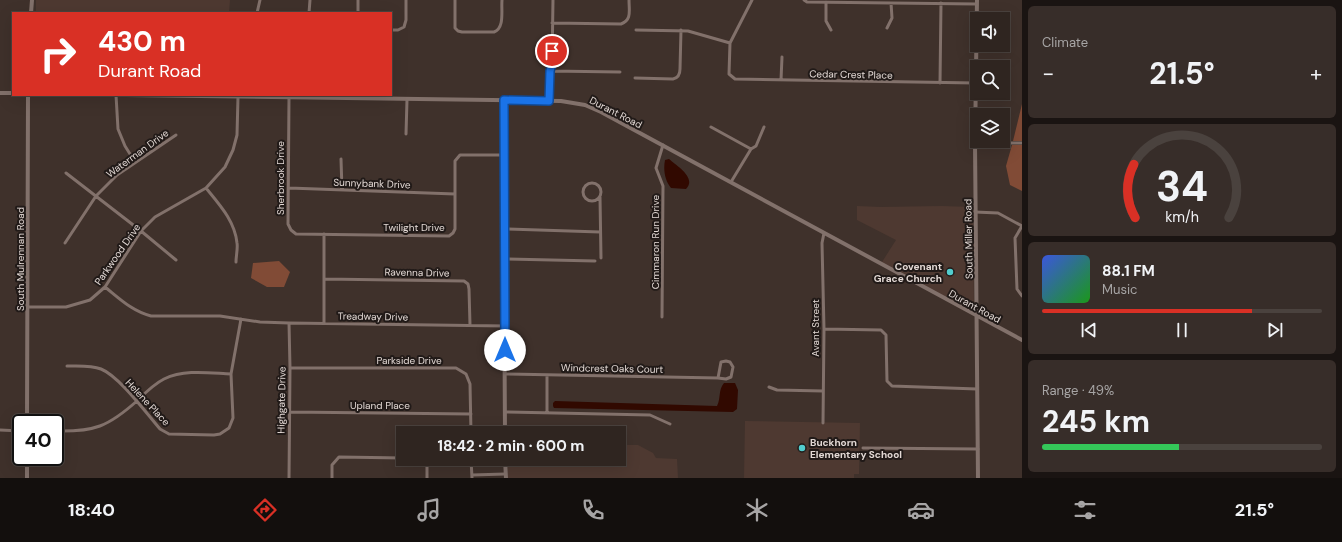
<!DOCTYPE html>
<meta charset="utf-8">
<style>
:root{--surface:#2f2520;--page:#372d29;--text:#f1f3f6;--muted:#a7a5a5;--line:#4a423e;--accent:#d93025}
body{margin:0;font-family:"DM Sans",sans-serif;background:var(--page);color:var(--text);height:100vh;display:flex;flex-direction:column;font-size:15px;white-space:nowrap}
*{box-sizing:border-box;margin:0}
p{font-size:13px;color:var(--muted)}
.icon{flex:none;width:22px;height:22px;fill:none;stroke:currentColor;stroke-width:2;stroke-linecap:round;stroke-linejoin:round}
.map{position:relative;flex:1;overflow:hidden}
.panel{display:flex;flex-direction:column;gap:6px;padding:6px;background:#1a1412;width:320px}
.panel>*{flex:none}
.banner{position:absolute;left:12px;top:12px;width:380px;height:84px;border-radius:0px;box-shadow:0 4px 16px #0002,0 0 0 1px var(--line);background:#d93025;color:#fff;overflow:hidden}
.tools{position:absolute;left:970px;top:12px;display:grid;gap:8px}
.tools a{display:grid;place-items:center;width:40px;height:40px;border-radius:0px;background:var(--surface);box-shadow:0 4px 16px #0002,0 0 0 1px var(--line);font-size:20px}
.speed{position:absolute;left:12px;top:414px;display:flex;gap:8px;font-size:20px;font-weight:700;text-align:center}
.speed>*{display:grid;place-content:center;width:52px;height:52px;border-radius:50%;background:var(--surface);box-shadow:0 4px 16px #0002,0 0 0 1px var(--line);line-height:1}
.speed .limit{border:2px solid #111;border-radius:6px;background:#fff;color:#111}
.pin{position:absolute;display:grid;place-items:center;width:34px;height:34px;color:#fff;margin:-17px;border:2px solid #fff;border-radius:50%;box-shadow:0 1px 4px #0007}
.me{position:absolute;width:44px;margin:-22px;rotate:0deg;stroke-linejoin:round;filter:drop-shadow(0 0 3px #0008)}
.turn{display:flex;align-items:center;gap:14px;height:84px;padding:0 20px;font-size:18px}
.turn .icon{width:52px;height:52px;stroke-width:2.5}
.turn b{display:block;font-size:28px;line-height:34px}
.big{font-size:30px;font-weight:700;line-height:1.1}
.panel .widget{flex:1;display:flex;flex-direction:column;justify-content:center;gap:6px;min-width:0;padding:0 14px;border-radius:6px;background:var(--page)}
.panel .dial{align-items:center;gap:0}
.dial svg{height:104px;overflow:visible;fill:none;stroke:var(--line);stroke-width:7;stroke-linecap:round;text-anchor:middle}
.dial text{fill:var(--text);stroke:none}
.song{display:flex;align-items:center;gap:12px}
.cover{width:48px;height:48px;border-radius:6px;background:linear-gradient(135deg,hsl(230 70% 55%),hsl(120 70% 35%))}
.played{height:4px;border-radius:2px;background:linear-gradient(90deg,var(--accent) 75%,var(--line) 75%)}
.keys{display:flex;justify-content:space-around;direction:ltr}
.heat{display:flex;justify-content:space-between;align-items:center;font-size:22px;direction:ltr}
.charge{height:6px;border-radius:3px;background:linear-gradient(90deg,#34c759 49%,var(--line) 0)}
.trip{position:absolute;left:396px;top:426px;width:230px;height:40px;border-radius:0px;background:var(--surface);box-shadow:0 4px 16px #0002,0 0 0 1px var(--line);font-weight:700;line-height:40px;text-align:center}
.tabs{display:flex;height:64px;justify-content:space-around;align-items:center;background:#130f0d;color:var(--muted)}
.tabs .icon{width:28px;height:28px}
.tabs .current{color:var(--accent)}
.tabs b{font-size:18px;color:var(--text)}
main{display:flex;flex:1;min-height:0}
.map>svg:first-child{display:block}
.built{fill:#4e3931}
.green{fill:#814b36}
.water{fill:#310900}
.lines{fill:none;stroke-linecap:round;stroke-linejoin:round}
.minor{stroke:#82716b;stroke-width:3}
.tertiary{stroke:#82716b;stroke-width:4}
.route-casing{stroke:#114b97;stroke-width:10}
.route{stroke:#1a73e8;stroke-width:7}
.poi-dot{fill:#52cdce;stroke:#211a18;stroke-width:1.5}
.labels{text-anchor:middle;stroke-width:4;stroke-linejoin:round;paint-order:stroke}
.street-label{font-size:10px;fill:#e3d9d5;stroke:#211a18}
.poi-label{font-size:10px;font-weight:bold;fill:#e3d9d5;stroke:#211a18;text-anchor:end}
</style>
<main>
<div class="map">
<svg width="1022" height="478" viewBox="0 0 1022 478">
<rect width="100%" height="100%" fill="#3f312b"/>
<path class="built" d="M 36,0 L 230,0 L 229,13 L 36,13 Z
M 857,206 L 881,207 L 941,206 L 973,207 L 974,312 L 882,262 L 896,240 L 857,220 Z
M 745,421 L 860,423 L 859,474 L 854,474 L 854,478 L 744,478 Z
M 619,445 L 638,445 L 653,453 L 656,458 L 677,459 L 678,478 L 508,478 L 507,459 L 619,459 Z"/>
<path class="green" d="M 1022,104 L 1022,141 L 1013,141 Z
M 1012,145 L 1022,145 L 1022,191 L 1010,185 L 1006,166 Z
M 279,261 L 290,272 L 284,287 L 267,287 L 251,278 L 253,263 Z"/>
<path class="water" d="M 669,159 C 677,166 697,178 686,189 L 671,188 C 665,181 663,170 665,160 Z
M 724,383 L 735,383 L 738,390 L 737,409 L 733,412 L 554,408 L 553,406 L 553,403 L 555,401 L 717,406 C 721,398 718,390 724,383 Z"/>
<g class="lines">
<path class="minor" d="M 455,0 L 455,28 L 458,31 L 462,32 L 494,32 C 505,28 501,10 502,0
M 752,0 L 730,43 L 729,74 L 735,79 L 975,83
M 804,0 L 807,2 L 976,4
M 826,2 L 826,21 L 831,30
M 257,13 L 260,0
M 309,13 L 310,0
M 358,13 L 358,0
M 552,23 L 621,24 C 632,20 629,11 629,0
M 887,28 L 892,18 L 891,3
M 391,30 L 398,30 L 404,27 L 406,20 L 406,0
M 636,30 L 688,31 L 730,43
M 550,71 L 620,72
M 635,78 L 673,79 C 678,78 680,74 680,69 L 681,30
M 781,80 L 782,57
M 940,83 L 941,3
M 116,95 L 118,129 L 125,146 L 135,162
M 289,98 L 288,224 L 291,230 L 296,234 L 449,236 L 453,233 L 455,229 L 455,161 L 460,155 L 503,155
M 549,101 L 550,71 L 552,64 L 553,0
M 711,127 L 751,149
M 406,134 L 407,100
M 975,143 L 1022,143
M 341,159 L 342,190
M 66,173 L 141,231 L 176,260
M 731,182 L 751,149 L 756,146 L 764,127
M583 192a9 9 0 1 1 18 0a9 9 0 1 1-18 0Z
M 206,188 C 219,204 235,221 237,243 C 238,248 236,256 236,262
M 289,188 L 455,194
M 600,197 L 601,258
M 975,212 L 998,213 L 1022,226
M 1022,226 L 1015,238 L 1017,289 L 1022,296
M 505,229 L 600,232
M 65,243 L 96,196 L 117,175 L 176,135
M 504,259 L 595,261
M 324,279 L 464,281 L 468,284 L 469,289 L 470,325
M 105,287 C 120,299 132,311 151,316 L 220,316 L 260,322 L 289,323 L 505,326
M 29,307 L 66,307 L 90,300 L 105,287 L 141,231 L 155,217 L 206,188 L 225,167 L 233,150 L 237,135 L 238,97
M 662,317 L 663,186 L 656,168 L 663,145
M 289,323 L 290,368 L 289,478
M 324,323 L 324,234
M 824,329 L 881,330 L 886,335 L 887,381 L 892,386 L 977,389
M 67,366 C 79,366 91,365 101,369 C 119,376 147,414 160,429 L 169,434 L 214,435 L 220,434 L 229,428 L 233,418 L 231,374 L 241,319
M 290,368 L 456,368 L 466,374 L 470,384 L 471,433
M 505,374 L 718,378 L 721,362 L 726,361 L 730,362 L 733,367 L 731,377 L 726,379 L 718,378
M 769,387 L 777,390 L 823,391
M 289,412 L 471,414
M 505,412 L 650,415 L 670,424
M 547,412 L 547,375
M 823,423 L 824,329 L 822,243 L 824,233
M 0,430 L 21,431
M 55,431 C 94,432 108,427 138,400 C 146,392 154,384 164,379 C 185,369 209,373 231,374
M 863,448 L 978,449
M 422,459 L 427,467 L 427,478
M 471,459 L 472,478
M 472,475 L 505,474
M 332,478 L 332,465 L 339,457 L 403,458"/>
<path class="tertiary" d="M 977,0 L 975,143 L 978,478
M 31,13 L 32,0
M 0,93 L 13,93
M 126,95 L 561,101 L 585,105 L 601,112 L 1022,340
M 503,100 L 505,433
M 27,423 L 28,95
M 505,459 L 506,478
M 27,478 L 27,457"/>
</g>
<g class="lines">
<g class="route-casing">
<path id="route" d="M 505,350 L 504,100 L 549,101 L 550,71 L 552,64 L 552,51"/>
</g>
<use href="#route" class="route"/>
</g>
<g class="poi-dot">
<circle cx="950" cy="272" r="4"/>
<circle cx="802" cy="448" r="4"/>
</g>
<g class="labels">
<g class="street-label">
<text transform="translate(851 74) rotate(1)" y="4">Cedar Crest Place</text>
<text transform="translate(616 112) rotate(27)" y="4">Durant Road</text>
<text transform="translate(137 153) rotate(-36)" y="4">Waterman Drive</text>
<text transform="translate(280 178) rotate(-90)" y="4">Sherbrook Drive</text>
<text transform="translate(372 183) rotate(2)" y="4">Sunnybank Drive</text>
<text x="414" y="231">Twilight Drive</text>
<text transform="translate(968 239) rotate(-91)" y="4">South Miller Road</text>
<text transform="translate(655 242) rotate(-90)" y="4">Cimmaron Run Drive</text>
<text transform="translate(117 254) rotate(-55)" y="4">Parkwood Drive</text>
<text transform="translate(20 259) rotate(-90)" y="4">South Mulrennan Road</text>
<text transform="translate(417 272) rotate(1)" y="4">Ravenna Drive</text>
<text transform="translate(975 306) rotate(29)" y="4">Durant Road</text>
<text transform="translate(373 316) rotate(1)" y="4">Treadway Drive</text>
<text transform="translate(815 328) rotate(-90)" y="4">Avant Street</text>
<text x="409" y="364">Parkside Drive</text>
<text transform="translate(612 368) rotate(1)" y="4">Windcrest Oaks Court</text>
<text transform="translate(281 400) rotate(-89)" y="4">Highgate Drive</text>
<text transform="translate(148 402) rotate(47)" y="4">Helene Place</text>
<text x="380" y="409">Upland Place</text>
</g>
<g class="poi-label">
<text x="942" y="270">Covenant<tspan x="942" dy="12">Grace Church</tspan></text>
<text x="810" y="446" text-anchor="start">Buckhorn<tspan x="810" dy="12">Elementary School</tspan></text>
</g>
</g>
</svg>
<div class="tools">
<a><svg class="icon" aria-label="sound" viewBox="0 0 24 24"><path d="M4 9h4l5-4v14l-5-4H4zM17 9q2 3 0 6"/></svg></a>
<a><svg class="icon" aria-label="search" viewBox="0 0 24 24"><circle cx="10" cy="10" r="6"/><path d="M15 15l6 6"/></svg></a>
<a><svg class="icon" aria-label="layers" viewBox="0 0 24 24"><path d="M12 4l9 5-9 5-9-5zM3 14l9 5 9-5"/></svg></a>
</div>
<div class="speed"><div class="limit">40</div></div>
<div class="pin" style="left:552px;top:51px;background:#d93025"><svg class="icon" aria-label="arrive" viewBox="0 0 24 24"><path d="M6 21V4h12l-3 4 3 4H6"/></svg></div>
<svg class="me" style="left:505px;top:350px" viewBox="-20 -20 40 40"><circle r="19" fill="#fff"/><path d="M0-13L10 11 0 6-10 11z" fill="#1a73e8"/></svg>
<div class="trip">18:42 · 2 min · 600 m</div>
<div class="banner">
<div class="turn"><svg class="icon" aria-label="right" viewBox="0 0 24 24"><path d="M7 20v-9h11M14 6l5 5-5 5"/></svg><div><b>430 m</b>Durant Road</div></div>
</div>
</div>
<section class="panel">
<div class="widget"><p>Climate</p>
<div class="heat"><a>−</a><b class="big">21.5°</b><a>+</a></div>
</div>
<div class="widget dial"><svg viewBox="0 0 100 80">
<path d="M14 69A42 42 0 1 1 86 69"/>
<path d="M14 69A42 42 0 0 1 13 28" stroke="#d93025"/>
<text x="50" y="56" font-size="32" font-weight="700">34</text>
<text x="50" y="72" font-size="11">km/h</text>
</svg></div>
<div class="widget">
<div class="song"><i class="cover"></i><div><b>88.1 FM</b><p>Music</p></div></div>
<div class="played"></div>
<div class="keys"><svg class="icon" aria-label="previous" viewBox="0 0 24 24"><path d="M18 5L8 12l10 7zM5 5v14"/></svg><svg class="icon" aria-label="pause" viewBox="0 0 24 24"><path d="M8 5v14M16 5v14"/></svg><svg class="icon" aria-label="next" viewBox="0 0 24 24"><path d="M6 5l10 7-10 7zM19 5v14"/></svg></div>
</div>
<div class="widget"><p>Range · 49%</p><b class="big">245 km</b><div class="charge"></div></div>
</section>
</main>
<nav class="tabs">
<b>18:40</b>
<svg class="icon current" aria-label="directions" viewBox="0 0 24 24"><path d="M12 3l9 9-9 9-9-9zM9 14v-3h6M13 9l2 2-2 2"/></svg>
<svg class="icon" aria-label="music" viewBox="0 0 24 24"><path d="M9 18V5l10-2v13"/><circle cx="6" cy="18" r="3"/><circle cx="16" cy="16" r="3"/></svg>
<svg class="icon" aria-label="phone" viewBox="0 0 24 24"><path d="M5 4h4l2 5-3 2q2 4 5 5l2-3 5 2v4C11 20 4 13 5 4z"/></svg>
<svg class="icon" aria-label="climate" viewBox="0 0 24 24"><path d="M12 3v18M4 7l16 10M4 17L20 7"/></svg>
<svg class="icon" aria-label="car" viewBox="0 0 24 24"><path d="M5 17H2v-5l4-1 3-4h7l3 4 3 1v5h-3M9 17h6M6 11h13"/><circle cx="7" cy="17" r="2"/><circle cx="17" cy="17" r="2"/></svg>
<svg class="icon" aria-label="filters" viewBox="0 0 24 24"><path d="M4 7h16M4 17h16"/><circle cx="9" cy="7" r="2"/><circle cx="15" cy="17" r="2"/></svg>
<b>21.5°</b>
</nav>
